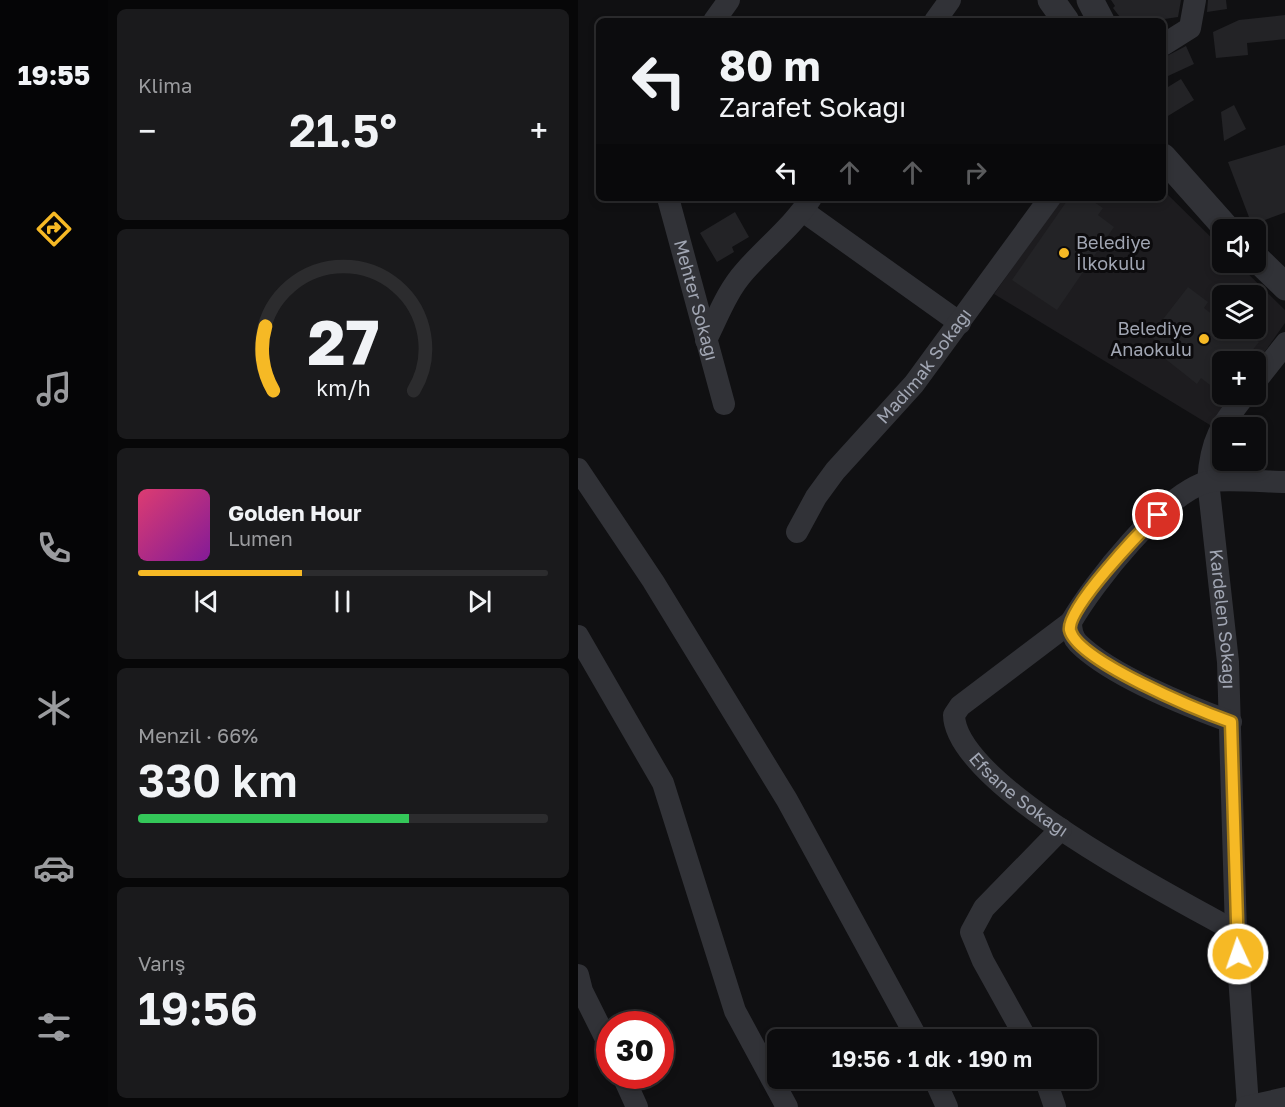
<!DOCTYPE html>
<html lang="tr">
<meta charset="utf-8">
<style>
:root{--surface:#0c0c0e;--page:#1a1a1c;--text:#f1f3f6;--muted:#9a9b9e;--line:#2c2c2e;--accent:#f6b925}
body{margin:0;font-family:"Golos Text",sans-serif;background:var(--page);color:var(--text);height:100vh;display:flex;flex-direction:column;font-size:22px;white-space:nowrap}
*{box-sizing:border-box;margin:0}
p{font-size:20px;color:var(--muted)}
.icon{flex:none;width:33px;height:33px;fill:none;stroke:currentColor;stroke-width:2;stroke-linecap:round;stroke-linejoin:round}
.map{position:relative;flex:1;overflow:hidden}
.drawer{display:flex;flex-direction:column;gap:9px;padding:9px;background:#070708;width:470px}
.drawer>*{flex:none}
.banner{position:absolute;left:18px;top:18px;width:570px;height:183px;border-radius:9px;box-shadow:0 3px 9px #0003,0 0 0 2px var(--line);background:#0c0c0e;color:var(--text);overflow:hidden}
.fabs{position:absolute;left:634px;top:219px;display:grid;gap:12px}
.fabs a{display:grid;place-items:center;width:54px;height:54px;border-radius:9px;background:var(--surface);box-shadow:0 3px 9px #0003,0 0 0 2px var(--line);font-size:30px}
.speed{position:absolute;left:18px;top:1011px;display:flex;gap:12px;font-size:30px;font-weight:700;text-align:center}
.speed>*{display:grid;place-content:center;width:78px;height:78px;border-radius:50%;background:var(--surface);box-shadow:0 3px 9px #0003,0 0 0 2px var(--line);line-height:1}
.speed .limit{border:9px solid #d22;background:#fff;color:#111}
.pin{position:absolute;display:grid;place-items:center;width:51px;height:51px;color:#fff;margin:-26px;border:3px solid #fff;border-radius:50%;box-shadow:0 2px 6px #0007}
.me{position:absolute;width:66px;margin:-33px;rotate:357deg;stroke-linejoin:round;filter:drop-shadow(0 0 4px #0008)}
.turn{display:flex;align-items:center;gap:21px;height:126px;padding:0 24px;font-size:27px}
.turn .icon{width:78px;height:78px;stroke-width:2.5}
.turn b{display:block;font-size:42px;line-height:51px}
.lanes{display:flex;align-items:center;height:57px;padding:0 24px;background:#0003;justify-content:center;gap:30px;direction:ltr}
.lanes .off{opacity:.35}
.big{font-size:45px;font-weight:600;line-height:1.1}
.drawer .tile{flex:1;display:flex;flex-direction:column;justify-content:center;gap:9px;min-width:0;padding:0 21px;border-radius:9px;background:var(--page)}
.drawer .dial{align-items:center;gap:0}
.dial svg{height:156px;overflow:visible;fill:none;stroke:var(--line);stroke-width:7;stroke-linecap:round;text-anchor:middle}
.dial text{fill:var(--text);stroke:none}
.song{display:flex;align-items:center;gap:18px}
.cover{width:72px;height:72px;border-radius:9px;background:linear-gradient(135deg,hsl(340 70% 55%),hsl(290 70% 35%))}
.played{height:6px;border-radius:3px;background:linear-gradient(90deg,var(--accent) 40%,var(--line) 40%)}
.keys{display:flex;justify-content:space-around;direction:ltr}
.heat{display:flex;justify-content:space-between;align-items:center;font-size:33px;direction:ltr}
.charge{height:9px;border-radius:4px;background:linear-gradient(90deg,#34c759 66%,var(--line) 0)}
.trip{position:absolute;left:189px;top:1029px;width:330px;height:60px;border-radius:9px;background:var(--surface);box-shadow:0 3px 9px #0003,0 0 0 2px var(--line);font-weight:600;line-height:60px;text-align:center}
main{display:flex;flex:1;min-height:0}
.menu{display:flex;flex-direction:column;width:108px;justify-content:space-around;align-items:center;background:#050506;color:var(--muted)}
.menu .icon{width:42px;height:42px}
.menu .selected{color:var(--accent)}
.menu b{font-size:27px;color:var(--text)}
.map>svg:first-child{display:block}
.built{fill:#1d1c1f;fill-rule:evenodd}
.building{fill:#232326}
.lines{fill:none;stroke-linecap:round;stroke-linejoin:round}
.minor{stroke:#313237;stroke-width:22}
.tertiary{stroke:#313237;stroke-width:27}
.route-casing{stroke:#a07818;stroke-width:15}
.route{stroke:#f6b925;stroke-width:10}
.poi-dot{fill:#f6b925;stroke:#0c0b0d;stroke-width:2}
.labels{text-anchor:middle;stroke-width:6;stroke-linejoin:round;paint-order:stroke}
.poi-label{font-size:18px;fill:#a1a6b3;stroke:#0c0b0d;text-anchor:start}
.street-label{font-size:18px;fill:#a1a6b3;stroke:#0c0b0d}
</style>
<main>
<nav class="menu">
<b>19:55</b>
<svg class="icon selected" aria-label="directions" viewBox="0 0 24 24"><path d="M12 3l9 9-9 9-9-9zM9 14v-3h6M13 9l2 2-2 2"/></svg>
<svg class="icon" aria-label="music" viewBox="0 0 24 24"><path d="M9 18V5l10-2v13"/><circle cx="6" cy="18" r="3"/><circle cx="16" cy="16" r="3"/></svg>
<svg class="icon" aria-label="phone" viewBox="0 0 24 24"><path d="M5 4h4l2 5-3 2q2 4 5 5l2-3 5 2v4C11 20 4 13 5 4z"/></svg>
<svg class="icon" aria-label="climate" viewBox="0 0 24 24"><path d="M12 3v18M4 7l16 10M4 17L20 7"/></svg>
<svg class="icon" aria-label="car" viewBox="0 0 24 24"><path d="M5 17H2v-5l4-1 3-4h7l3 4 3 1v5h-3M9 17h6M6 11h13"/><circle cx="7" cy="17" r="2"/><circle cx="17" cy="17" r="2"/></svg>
<svg class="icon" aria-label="filters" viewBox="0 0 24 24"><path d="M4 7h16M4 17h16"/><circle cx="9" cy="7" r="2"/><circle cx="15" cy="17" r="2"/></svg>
</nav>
<section class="drawer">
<div class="tile"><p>Klima</p>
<div class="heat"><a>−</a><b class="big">21.5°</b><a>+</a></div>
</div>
<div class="tile dial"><svg viewBox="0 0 100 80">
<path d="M14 69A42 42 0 1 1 86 69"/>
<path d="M14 69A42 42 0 0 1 10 36" stroke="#f6b925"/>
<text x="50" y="56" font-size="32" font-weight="700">27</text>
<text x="50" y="72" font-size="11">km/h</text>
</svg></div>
<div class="tile">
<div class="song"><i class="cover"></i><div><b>Golden Hour</b><p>Lumen</p></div></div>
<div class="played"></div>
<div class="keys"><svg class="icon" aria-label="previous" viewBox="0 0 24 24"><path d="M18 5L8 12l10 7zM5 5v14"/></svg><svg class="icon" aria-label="pause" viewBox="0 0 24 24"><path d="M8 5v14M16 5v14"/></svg><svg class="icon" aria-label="next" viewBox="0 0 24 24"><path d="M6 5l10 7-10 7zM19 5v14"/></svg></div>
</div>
<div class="tile"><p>Menzil · 66%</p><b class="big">330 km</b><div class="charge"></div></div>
<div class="tile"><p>Varış</p><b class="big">19:56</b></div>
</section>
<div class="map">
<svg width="708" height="1107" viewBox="0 0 708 1107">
<rect width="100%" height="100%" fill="#101012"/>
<path class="built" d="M 585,190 L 645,249 L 645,262 L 659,263 L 707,310 L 707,323 L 678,364 L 678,362 L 645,362 L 645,394 L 655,395 L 632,425 L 416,294 L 484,198 L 585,198 ZM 645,296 L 678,296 L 678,328 L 645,328 Z"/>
<path class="building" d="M 533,0 L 603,0 L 600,17 L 573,21 L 545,21 L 535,8 L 537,6 Z
M 630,0 L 648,0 L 649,9 L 629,12 Z
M 708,15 L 708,39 L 669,43 L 670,55 L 638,58 L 635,32 L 661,20 Z
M 608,46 L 616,64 L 590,76 L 585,58 Z
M 603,79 L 616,100 L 585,119 L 585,90 Z
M 656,105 L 668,129 L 646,141 L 643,112 Z
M 707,145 L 708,212 L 674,225 L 650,162 Z
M 491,198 L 510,198 L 525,208 L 520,215 L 536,227 L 479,310 L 434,280 Z
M 157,212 L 171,237 L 154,247 L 156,252 L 139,262 L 122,233 Z
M 610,287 L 630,302 L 626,308 L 645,323 L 645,328 L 664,328 L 681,342 L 665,362 L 645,362 L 645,395 L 623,378 L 619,384 L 585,357 L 590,350 L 572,336 Z"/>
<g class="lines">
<g class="minor">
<path d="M 136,21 L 151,0"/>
<path d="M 357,21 L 372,0"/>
<path d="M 585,45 L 612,28 L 617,0"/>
<path id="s1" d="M 90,198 L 146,404"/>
<path d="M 225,211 L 382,323"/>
<path d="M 128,340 C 140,316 149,291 167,271 C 189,246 215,226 233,198"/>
<path d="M 678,381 L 708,343"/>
<path id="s2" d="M 668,394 C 642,427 633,439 630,481 L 650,662 L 658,932 L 670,1106"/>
<path d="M 0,469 L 75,581 L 209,800 L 340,1040"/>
<path id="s3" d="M 219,532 L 238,497 L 257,471 L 336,384 L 472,198"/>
<path id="s4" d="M 493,622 L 382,706 L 376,715 C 377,786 599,898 658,932"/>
<path d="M 0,636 L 85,783 L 157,1011 L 209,1107"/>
<path d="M 653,722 C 609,706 532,675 500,643 C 494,637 493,630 493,622 C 516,582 585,495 629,482 C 642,478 691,482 708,482"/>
<path d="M 0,975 L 4,991 L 32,1047"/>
<path d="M 449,1040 L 405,961 L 393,932 L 406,908 L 483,829"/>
<path d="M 45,1076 L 59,1107"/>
<path d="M 356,1078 L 369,1107"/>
<path d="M 467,1078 L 477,1107"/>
<path d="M 668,1107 L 708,1098"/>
</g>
<path class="tertiary" d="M 473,0 L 488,21
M 512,0 L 523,21
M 585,157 L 650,230
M 678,258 L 708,287"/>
</g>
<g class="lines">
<g class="route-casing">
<path id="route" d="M 580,515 C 563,531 488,609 492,630 C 499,661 622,711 653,722 L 660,954"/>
</g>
<use href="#route" class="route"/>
</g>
<g class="poi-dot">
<circle cx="486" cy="253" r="6"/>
<circle cx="626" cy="339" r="6"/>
</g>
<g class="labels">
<g class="poi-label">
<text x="498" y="249">Belediye<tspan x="498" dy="21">İlkokulu</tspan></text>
<text x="614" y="335" text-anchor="end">Belediye<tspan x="614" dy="21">Anaokulu</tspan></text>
</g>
<g class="street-label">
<text dy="6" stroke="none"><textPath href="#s1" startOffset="106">Mehter Sokağı</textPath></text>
<text dy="6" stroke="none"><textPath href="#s3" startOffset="210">Madımak Sokağı</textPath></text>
<text dy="6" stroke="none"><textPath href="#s2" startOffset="236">Kardelen Sokağı</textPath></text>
<text dy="6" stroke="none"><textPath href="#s4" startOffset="256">Efsane Sokağı</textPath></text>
</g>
</g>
</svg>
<div class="fabs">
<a><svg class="icon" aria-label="sound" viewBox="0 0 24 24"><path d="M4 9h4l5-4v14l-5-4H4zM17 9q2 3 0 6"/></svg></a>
<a><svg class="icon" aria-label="layers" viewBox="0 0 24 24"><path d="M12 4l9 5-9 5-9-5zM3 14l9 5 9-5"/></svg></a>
<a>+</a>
<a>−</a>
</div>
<div class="speed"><div class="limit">30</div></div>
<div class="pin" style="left:580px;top:515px;background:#d93025"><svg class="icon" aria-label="arrive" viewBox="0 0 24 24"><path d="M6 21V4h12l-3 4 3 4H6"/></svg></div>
<svg class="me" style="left:660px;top:954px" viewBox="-20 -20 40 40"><circle r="17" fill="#f6b925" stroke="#fff" stroke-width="3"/><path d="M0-11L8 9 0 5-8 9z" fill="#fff"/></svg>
<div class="trip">19:56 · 1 dk · 190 m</div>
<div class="banner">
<div class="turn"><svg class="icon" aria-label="left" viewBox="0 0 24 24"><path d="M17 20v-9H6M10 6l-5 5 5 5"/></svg><div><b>80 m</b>Zarafet Sokağı</div></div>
<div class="lanes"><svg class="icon" aria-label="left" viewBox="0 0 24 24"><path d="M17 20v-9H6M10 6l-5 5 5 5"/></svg><svg class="icon off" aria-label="ahead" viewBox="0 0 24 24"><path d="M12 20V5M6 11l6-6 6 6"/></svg><svg class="icon off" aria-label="ahead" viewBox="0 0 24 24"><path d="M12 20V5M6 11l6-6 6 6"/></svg><svg class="icon off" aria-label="right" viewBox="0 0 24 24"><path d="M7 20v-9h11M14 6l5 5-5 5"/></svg></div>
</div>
</div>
</main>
